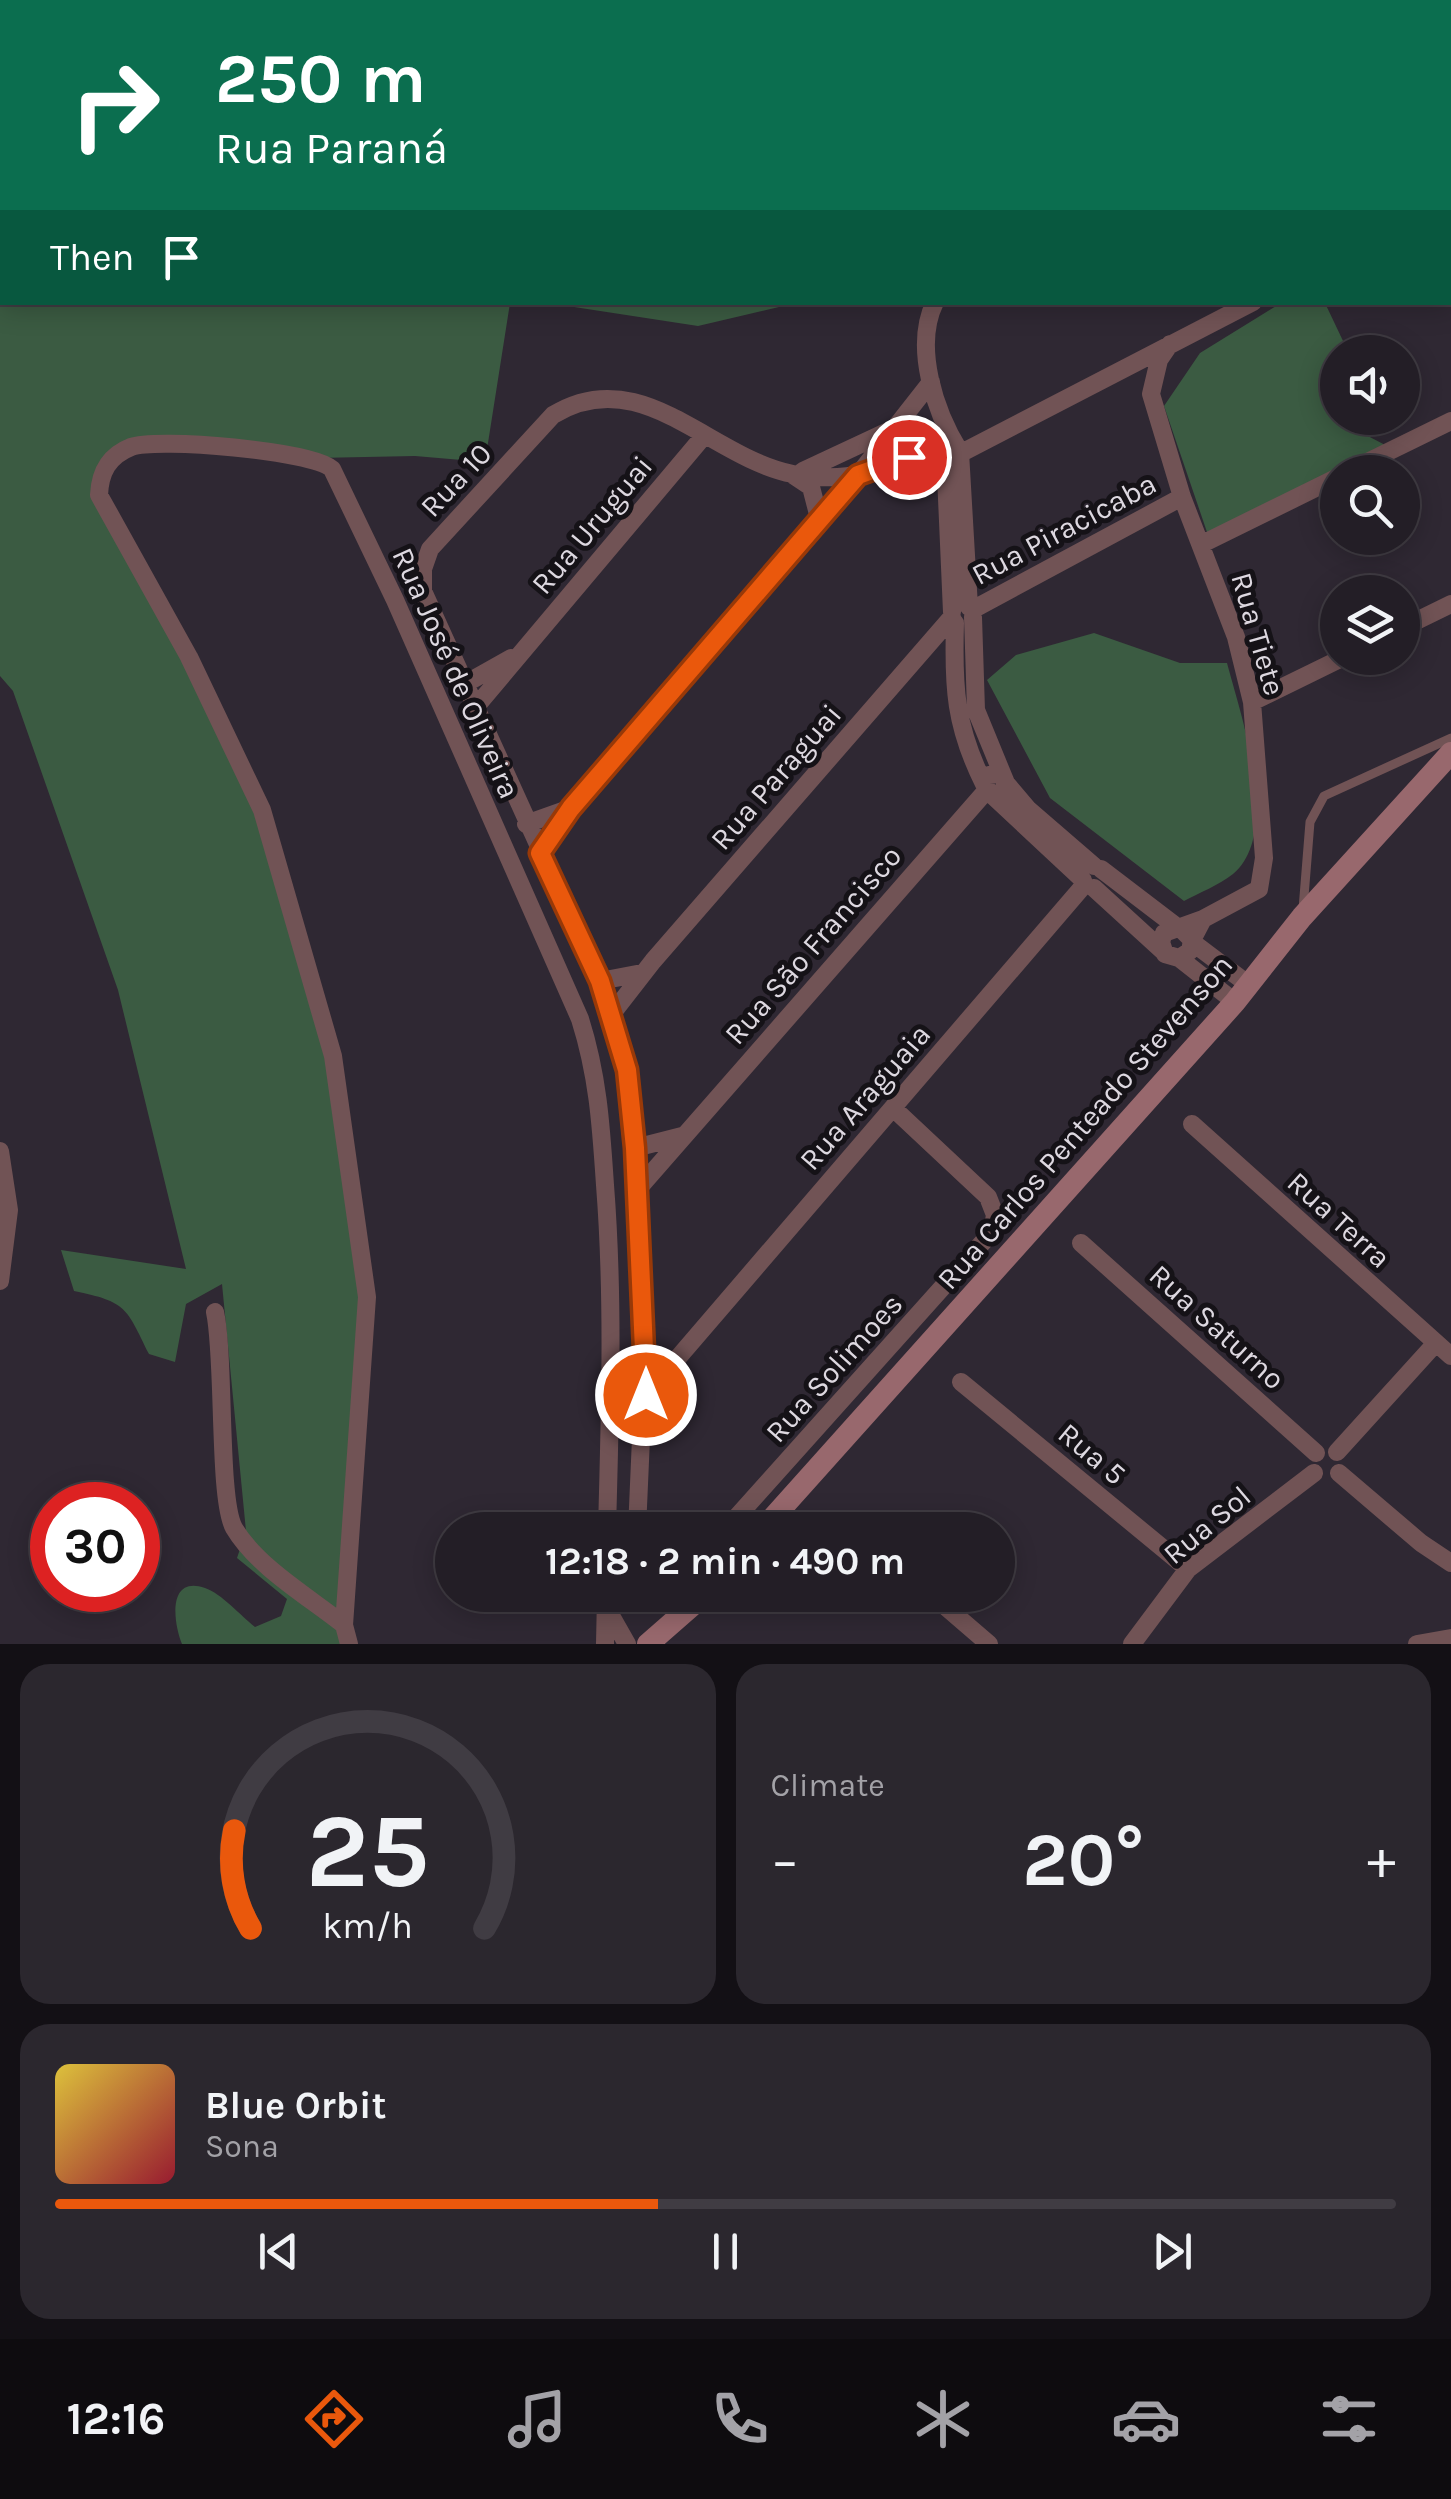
<!DOCTYPE html>
<meta charset="utf-8">
<style>
:root{--surface:#231e26;--page:#2b272e;--text:#f1f3f6;--muted:#a3a2a7;--line:#403c43;--accent:#ea580c}
body{margin:0;font-family:Karla,sans-serif;background:var(--page);color:var(--text);height:100vh;display:flex;flex-direction:column;font-size:38px;white-space:nowrap}
*{box-sizing:border-box;margin:0}
p{font-size:32px;color:var(--muted)}
.icon{flex:none;width:55px;height:55px;fill:none;stroke:currentColor;stroke-width:2;stroke-linecap:round;stroke-linejoin:round}
.map{position:relative;height:1644px;overflow:hidden}
.side{display:flex;flex-direction:column;gap:20px;padding:20px;background:#131015;flex:1}
.side>*{flex:none}
.guide{position:absolute;left:0px;top:0px;width:1452px;height:305px;box-shadow:0 5px 25px #0003,0 0 0 2px var(--line);background:#0b6e4f;color:#fff;overflow:hidden}
.controls{position:absolute;left:1320px;top:335px;display:grid;gap:20px}
.controls a{display:grid;place-items:center;width:100px;height:100px;border-radius:50%;background:var(--surface);box-shadow:0 5px 25px #0003,0 0 0 2px var(--line);font-size:50px}
.speed{position:absolute;left:30px;top:1482px;display:flex;gap:20px;font-size:50px;font-weight:700;text-align:center}
.speed>*{display:grid;place-content:center;width:130px;height:130px;border-radius:50%;background:var(--surface);box-shadow:0 5px 25px #0003,0 0 0 2px var(--line);line-height:1}
.speed .limit{border:15px solid #d22;background:#fff;color:#111}
.pin{position:absolute;display:grid;place-items:center;width:85px;height:85px;color:#fff;margin:-42px;border:5px solid #fff;border-radius:50%;box-shadow:0 2px 10px #0007}
.me{position:absolute;width:110px;margin:-55px;rotate:0deg;stroke-linejoin:round;filter:drop-shadow(0 0 8px #0008)}
.turn{display:flex;align-items:center;gap:35px;height:210px;padding:0 50px;font-size:45px}
.turn .icon{width:130px;height:130px;stroke-width:2.5}
.turn b{display:block;font-size:70px;line-height:85px}
.then{display:flex;align-items:center;height:95px;padding:0 50px;background:#0003;gap:20px;font-size:38px}
.big{font-size:75px;font-weight:700;line-height:1.1}
.side .card{flex:1;display:flex;flex-direction:column;justify-content:center;gap:15px;min-width:0;padding:0 35px;border-radius:30px;background:var(--page)}
.side .dial{align-items:center;gap:0}
.dial svg{height:260px;overflow:visible;fill:none;stroke:var(--line);stroke-width:7;stroke-linecap:round;text-anchor:middle}
.dial text{fill:var(--text);stroke:none}
.song{display:flex;align-items:center;gap:30px}
.cover{width:120px;height:120px;border-radius:15px;background:linear-gradient(135deg,hsl(50 70% 55%),hsl(350 70% 35%))}
.played{height:10px;border-radius:5px;background:linear-gradient(90deg,var(--accent) 45%,var(--line) 45%)}
.keys{display:flex;justify-content:space-around;direction:ltr}
.heat{display:flex;justify-content:space-between;align-items:center;font-size:55px;direction:ltr}
.side .tiles{flex:1;display:grid;gap:20px;grid-template-columns:1fr 1fr}
.card:last-child{grid-column:span 2}
.trip{position:absolute;left:435px;top:1512px;width:580px;height:100px;border-radius:50px;background:var(--surface);box-shadow:0 5px 25px #0003,0 0 0 2px var(--line);font-weight:700;line-height:100px;text-align:center}
.dock{display:flex;height:160px;justify-content:space-around;align-items:center;background:#0e0c0f;color:var(--muted)}
.dock .icon{width:70px;height:70px}
.dock .selected{color:var(--accent)}
.dock b{font-size:45px;color:var(--text)}
.map>svg:first-child{display:block}
.green{fill:#3b5b42}
.lines{fill:none;stroke-linecap:round;stroke-linejoin:round}
.lane{stroke:#715355;stroke-width:9}
.street{stroke:#715355;stroke-width:18}
.secondary{stroke:#98686d;stroke-width:22}
.route-casing{stroke:#983908;stroke-width:25}
.route{stroke:#ea580c;stroke-width:18}
.labels{text-anchor:middle;stroke-width:10;stroke-linejoin:round;paint-order:stroke}
.street-label{font-size:30px;fill:#ddd8e0;stroke:#151217}
</style>
<div class="map">
<svg width="1451" height="1644" viewBox="0 0 1451 1644">
<rect width="100%" height="100%" fill="#2f2833"/>
<path class="green" d="M 0,0 L 1012,0 L 2,2 L 2,302 L 510,303 L 485,462 L 415,456 L 316,458 L 135,445 L 114,456 L 99,495 L 233,745 L 319,996 L 361,1238 L 349,1644 L 182,1644 C 174,1625 166,1575 205,1588 C 221,1593 241,1616 255,1627 L 281,1616 L 287,1599 L 237,1558 L 246,1531 L 222,1284 L 186,1304 L 175,1362 L 149,1354 C 126,1307 127,1302 74,1291 L 61,1250 L 186,1269 L 118,990 L 13,691 L 0,676 Z
M 548,303 L 796,302 L 796,303 L 698,326 Z
M 1281,303 L 1325,303 L 1344,343 L 1342,352 L 1338,352 L 1338,418 L 1363,418 L 1364,434 L 1389,447 L 1208,535 L 1164,406 L 1200,353 Z
M 1094,633 L 1180,663 L 1227,663 C 1241,716 1282,833 1233,874 C 1219,885 1199,893 1184,901 L 1050,798 L 987,680 L 1016,655 Z"/>
<g class="lines">
<path class="lane" d="M 1303,909 L 1310,822 L 1324,796 L 1451,738"/>
<path class="street" d="M 24,0 L 26,2
M 82,2 L 86,0
M 0,58 L 2,56
M 935,302 C 913,347 935,412 960,452 L 969,607
M 1170,344 L 1159,360 L 1151,394 L 1182,497 L 1236,637 L 1252,702 L 1264,858 L 1259,889 L 1203,919
M 945,453 L 952,612
M 803,471 L 895,428 C 899,450 923,460 944,462 L 1253,302
M 1347,472 L 1451,421
M 793,475 L 811,487 L 819,518
M 1202,544 L 1338,477
M 972,610 L 1182,497
M 973,617 L 976,710 L 1006,783 L 1002,793 L 989,794 L 984,781 L 989,775 L 1000,774
M 955,623 C 953,687 955,726 984,784
M 1402,628 L 1451,604
M 463,685 L 511,658
M 1252,702 L 1342,658
M 474,709 L 703,437
M 1006,783 L 1028,809 L 1094,866
M 992,795 L 1083,880
M 526,824 L 571,808
M 540,853 L 571,808 L 858,475 L 931,382
M 1101,869 L 1177,927
M 1094,888 L 1163,951
M 1180,928 L 1192,940 L 1190,951 L 1179,958 L 1165,954 L 1161,942 L 1164,933 L 1203,919 L 1192,940
M 1192,942 L 1249,985
M 1179,958 L 1235,1002
M 600,981 L 642,973
M 611,1015 L 653,961 L 952,617
M 1192,1124 L 1451,1356
M 635,1148 L 682,1136
M 0,1151 L 9,1210 L 0,1281
M 637,1190 L 986,791
M 1081,1243 L 1316,1453
M 215,1312 C 225,1358 218,1500 234,1528 C 257,1567 309,1597 344,1625
M 961,1382 L 1188,1569
M 646,1395 L 1085,884
M 1337,1452 L 1435,1344
M 1339,1473 L 1421,1543 L 1451,1563
M 846,1520 L 857,1530
M 637,1530 L 645,1346 L 627,1070 L 600,981 L 423,591 L 423,569 L 430,549 L 553,415 C 641,361 710,458 793,474 C 810,478 845,479 862,473 C 887,465 901,456 928,461
M 725,1530 L 992,1232 L 995,1215 L 988,1197 L 893,1108
M 932,1595 L 989,1644
M 606,1607 L 627,1644
M 349,1644 L 344,1625 L 367,1297 L 333,1056 L 262,810 L 189,657 L 99,495 C 100,473 108,456 131,447 C 157,437 313,451 332,469 L 395,600 L 580,1019 C 598,1076 601,1125 605,1185 C 614,1300 610,1415 607,1530
M 605,1644 L 606,1595
M 1132,1644 L 1188,1569 L 1314,1473
M 1417,1644 L 1451,1638"/>
<path class="secondary" d="M 762,1530 L 1235,1002 L 1302,917 L 1451,753
M 648,1644 L 704,1595"/>
</g>
<g class="lines">
<g class="route-casing">
<path id="route" d="M 646,1395 L 635,1148 L 627,1070 L 600,981 L 540,853 L 571,808 L 858,475 L 909,457"/>
</g>
<use href="#route" class="route"/>
</g>
<g class="labels">
<g class="street-label">
<text transform="translate(456 480) rotate(-47)" y="10">Rua 10</text>
<text transform="translate(592 525) rotate(-50)" y="10">Rua Uruguai</text>
<text transform="translate(1064 529) rotate(-28)" y="10">Rua Piracicaba</text>
<text transform="translate(1258 634) rotate(74)" y="10">Rua Tiete</text>
<text transform="translate(456 673) rotate(66)" y="10">Rua José de Oliveira</text>
<text transform="translate(776 777) rotate(-49)" y="10">Rua Paraguai</text>
<text transform="translate(813 945) rotate(-49)" y="10">Rua São Francisco</text>
<text transform="translate(865 1097) rotate(-49)" y="10">Rua Araguaia</text>
<text transform="translate(1085 1122) rotate(-49)" y="10">Rua Carlos Penteado Stevenson</text>
<text transform="translate(1339 1220) rotate(42)" y="10">Rua Terra</text>
<text transform="translate(1217 1327) rotate(42)" y="10">Rua Saturno</text>
<text transform="translate(834 1368) rotate(-48)" y="10">Rua Solimoes</text>
<text transform="translate(1092 1454) rotate(40)" y="10">Rua 5</text>
<text transform="translate(1207 1525) rotate(-40)" y="10">Rua Sol</text>
</g>
</g>
</svg>
<div class="controls">
<a><svg class="icon" aria-label="sound" viewBox="0 0 24 24"><path d="M4 9h4l5-4v14l-5-4H4zM17 9q2 3 0 6"/></svg></a>
<a><svg class="icon" aria-label="search" viewBox="0 0 24 24"><circle cx="10" cy="10" r="6"/><path d="M15 15l6 6"/></svg></a>
<a><svg class="icon" aria-label="layers" viewBox="0 0 24 24"><path d="M12 4l9 5-9 5-9-5zM3 14l9 5 9-5"/></svg></a>
</div>
<div class="speed"><div class="limit">30</div></div>
<div class="pin" style="left:909px;top:457px;background:#d93025"><svg class="icon" aria-label="arrive" viewBox="0 0 24 24"><path d="M6 21V4h12l-3 4 3 4H6"/></svg></div>
<svg class="me" style="left:646px;top:1395px" viewBox="-20 -20 40 40"><circle r="17" fill="#ea580c" stroke="#fff" stroke-width="3"/><path d="M0-11L8 9 0 5-8 9z" fill="#fff"/></svg>
<div class="trip">12:18 · 2 min · 490 m</div>
<div class="guide">
<div class="turn"><svg class="icon" aria-label="right" viewBox="0 0 24 24"><path d="M7 20v-9h11M14 6l5 5-5 5"/></svg><div><b>250 m</b>Rua Paraná</div></div>
<div class="then">Then<svg class="icon" aria-label="arrive" viewBox="0 0 24 24"><path d="M6 21V4h12l-3 4 3 4H6"/></svg></div>
</div>
</div>
<section class="side">
<div class="tiles">
<div class="card dial"><svg viewBox="0 0 100 80">
<path d="M14 69A42 42 0 1 1 86 69"/>
<path d="M14 69A42 42 0 0 1 9 39" stroke="#ea580c"/>
<text x="50" y="56" font-size="32" font-weight="700">25</text>
<text x="50" y="72" font-size="11">km/h</text>
</svg></div>
<div class="card"><p>Climate</p>
<div class="heat"><a>−</a><b class="big">20°</b><a>+</a></div>
</div>
<div class="card">
<div class="song"><i class="cover"></i><div><b>Blue Orbit</b><p>Sona</p></div></div>
<div class="played"></div>
<div class="keys"><svg class="icon" aria-label="previous" viewBox="0 0 24 24"><path d="M18 5L8 12l10 7zM5 5v14"/></svg><svg class="icon" aria-label="pause" viewBox="0 0 24 24"><path d="M8 5v14M16 5v14"/></svg><svg class="icon" aria-label="next" viewBox="0 0 24 24"><path d="M6 5l10 7-10 7zM19 5v14"/></svg></div>
</div>
</div>
</section>
<nav class="dock">
<b>12:16</b>
<svg class="icon selected" aria-label="directions" viewBox="0 0 24 24"><path d="M12 3l9 9-9 9-9-9zM9 14v-3h6M13 9l2 2-2 2"/></svg>
<svg class="icon" aria-label="music" viewBox="0 0 24 24"><path d="M9 18V5l10-2v13"/><circle cx="6" cy="18" r="3"/><circle cx="16" cy="16" r="3"/></svg>
<svg class="icon" aria-label="phone" viewBox="0 0 24 24"><path d="M5 4h4l2 5-3 2q2 4 5 5l2-3 5 2v4C11 20 4 13 5 4z"/></svg>
<svg class="icon" aria-label="climate" viewBox="0 0 24 24"><path d="M12 3v18M4 7l16 10M4 17L20 7"/></svg>
<svg class="icon" aria-label="car" viewBox="0 0 24 24"><path d="M5 17H2v-5l4-1 3-4h7l3 4 3 1v5h-3M9 17h6M6 11h13"/><circle cx="7" cy="17" r="2"/><circle cx="17" cy="17" r="2"/></svg>
<svg class="icon" aria-label="filters" viewBox="0 0 24 24"><path d="M4 7h16M4 17h16"/><circle cx="9" cy="7" r="2"/><circle cx="15" cy="17" r="2"/></svg>
</nav>
